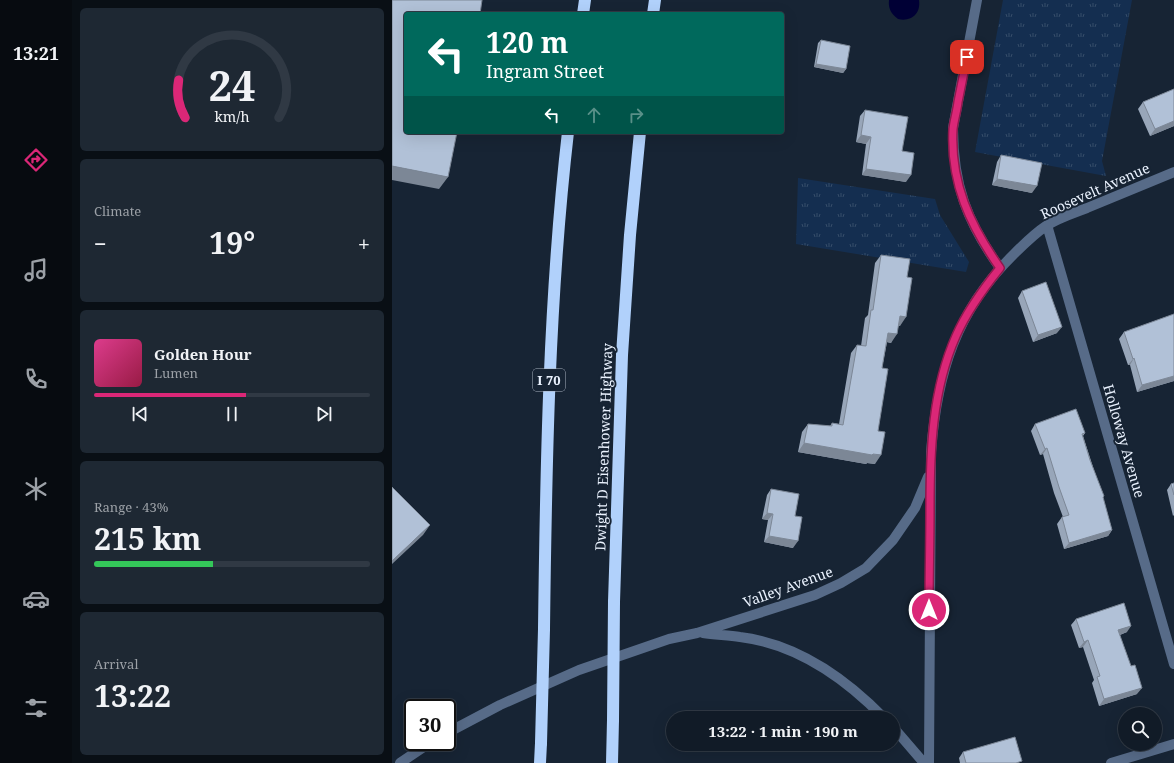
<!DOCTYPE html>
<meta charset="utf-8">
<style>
:root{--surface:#111b27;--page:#1e2833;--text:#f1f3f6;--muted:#9ca1a7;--line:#303944;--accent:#db2777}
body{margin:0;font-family:"Noto Serif",serif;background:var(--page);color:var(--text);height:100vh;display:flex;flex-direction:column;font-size:15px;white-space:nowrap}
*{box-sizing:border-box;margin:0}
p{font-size:13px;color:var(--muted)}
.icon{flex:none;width:22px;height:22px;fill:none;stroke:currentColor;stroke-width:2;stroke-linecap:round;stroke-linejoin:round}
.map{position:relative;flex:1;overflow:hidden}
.drawer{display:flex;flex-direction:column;gap:8px;padding:8px;background:#090f15;width:320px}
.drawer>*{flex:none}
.guide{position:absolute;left:12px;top:12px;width:380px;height:122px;border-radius:4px;box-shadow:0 4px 16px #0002,0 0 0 1px var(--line);background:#00695c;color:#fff;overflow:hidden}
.buttons{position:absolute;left:726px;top:707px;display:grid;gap:8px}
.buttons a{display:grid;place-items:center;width:44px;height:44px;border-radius:50%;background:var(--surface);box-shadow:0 4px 16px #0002,0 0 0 1px var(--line);font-size:20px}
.speed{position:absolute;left:12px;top:699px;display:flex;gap:8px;font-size:20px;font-weight:700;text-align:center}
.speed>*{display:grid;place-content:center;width:52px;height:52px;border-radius:50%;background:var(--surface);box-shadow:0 4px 16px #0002,0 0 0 1px var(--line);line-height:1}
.speed .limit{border:2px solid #111;border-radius:6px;background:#fff;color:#111}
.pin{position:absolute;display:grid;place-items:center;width:34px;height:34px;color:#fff;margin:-17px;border-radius:8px;box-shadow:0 2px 6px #0006}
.me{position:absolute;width:44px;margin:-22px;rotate:0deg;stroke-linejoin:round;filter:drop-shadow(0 0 3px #0008)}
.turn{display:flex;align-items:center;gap:14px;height:84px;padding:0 16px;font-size:18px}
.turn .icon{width:52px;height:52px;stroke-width:2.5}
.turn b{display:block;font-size:28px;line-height:34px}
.lanes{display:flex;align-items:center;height:38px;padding:0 16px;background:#0003;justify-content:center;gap:20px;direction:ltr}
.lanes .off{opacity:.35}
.big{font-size:30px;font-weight:700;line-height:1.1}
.drawer .widget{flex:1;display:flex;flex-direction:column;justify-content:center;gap:6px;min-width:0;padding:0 14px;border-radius:6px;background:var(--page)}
.drawer .dial{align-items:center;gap:0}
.dial svg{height:104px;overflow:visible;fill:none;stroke:var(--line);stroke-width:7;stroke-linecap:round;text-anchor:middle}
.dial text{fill:var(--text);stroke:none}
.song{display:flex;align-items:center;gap:12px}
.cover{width:48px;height:48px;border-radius:6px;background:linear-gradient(135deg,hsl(330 70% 55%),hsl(340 70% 35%))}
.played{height:4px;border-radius:2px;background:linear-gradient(90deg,var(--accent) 55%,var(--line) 55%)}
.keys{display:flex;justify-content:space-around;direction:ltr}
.heat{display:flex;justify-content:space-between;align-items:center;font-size:22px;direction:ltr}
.charge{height:6px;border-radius:3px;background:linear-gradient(90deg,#34c759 43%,var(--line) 0)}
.trip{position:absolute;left:274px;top:711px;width:234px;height:40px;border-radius:20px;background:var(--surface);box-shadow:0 4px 16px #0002,0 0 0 1px var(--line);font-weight:700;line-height:40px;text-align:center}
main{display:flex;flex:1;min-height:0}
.menu{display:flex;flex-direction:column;width:72px;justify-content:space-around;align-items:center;background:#070b10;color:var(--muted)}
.menu .icon{width:28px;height:28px}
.menu .active{color:var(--accent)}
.menu b{font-size:18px;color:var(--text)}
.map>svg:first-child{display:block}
.grass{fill:url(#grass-tufts)}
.water{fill:#000035}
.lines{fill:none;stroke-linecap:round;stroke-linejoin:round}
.street{stroke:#576b88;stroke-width:10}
.highway{stroke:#b1d1fb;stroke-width:12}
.highway-bridge{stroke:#b1d1fb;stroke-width:12}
.wall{fill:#98a6b9}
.shaded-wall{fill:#7c8796}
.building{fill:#b1c1d7;stroke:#7c8796}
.route-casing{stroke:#8e194d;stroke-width:10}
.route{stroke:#db2777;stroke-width:7}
.labels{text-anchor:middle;stroke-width:4;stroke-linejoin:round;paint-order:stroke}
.shield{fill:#172434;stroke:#abb4c1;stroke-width:1}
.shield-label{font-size:13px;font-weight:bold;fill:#eaf2fe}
.street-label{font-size:14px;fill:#eaf2fe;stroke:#172434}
</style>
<main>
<nav class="menu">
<b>13:21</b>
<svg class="icon active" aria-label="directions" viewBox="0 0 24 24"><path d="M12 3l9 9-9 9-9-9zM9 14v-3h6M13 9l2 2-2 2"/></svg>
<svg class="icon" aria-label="music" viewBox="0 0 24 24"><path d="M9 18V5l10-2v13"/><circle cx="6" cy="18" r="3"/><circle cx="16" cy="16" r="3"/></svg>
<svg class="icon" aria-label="phone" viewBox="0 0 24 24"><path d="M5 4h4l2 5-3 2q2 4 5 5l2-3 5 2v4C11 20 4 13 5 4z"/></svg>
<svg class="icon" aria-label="climate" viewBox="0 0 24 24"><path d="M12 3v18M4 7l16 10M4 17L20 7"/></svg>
<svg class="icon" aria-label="car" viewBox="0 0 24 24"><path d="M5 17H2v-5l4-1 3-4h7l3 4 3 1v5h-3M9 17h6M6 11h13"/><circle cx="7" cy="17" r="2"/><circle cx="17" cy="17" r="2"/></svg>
<svg class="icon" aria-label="filters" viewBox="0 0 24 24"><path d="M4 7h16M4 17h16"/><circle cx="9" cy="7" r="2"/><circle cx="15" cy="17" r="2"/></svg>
</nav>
<section class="drawer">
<div class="widget dial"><svg viewBox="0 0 100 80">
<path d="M14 69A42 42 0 1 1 86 69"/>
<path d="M14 69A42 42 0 0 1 9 40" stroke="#db2777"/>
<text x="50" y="56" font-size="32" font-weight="700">24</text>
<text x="50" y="72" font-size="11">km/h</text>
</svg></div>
<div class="widget"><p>Climate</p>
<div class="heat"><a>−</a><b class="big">19°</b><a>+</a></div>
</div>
<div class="widget">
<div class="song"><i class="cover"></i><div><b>Golden Hour</b><p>Lumen</p></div></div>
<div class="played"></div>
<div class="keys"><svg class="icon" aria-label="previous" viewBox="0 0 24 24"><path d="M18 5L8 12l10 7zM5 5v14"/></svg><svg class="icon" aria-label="pause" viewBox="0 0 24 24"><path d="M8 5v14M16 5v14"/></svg><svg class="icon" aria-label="next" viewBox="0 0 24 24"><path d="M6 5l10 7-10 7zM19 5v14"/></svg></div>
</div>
<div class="widget"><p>Range · 43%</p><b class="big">215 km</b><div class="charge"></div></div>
<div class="widget"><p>Arrival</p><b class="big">13:22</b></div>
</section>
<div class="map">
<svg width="782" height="763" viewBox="0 0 782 763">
<defs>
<pattern id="grass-tufts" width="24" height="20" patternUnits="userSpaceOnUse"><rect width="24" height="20" fill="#142e50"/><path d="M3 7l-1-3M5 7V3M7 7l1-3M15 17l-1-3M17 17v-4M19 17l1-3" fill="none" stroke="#364d6a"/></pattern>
</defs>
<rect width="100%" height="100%" fill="#172434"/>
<path class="grass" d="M 611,0 L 740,0 L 710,161 L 714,176 L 583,152 Z
M 406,178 L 543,199 L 548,215 L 577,262 L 574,272 L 404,244 Z"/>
<path class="water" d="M 497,0 L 527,0 C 529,14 519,22 506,19 C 499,14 496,8 497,0 Z"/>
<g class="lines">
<path class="street" d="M 585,0 L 561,128 C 561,185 575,222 608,268
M 655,225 L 782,664
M 311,633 C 323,635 336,635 348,637 C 405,644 453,678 492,718
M 501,727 L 532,763
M 55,733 L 108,705 L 187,670 L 277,639 L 305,633 L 423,595 L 449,583 L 474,568 L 501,540 L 523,508 L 536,477
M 8,763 L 39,742
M 537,763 L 539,452 C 545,373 564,311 622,254 C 632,244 642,234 654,226 C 666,218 682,213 695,208 C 724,196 753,184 782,172
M 719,763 L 782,744"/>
<path class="highway" d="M 191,14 L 193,0
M 261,14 L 263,0
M 222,602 L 230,355 L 238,235 L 248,132
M 152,629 C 154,463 157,297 176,132
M 148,763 L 149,743
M 220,763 L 221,720"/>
<path class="highway-bridge" d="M 221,720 L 222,602
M 149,743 L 152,629"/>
</g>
<path class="wall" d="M 429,40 L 454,69 L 451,73 L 422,67 L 426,43 Z
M 782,89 L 782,126 L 758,136 L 746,109 L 751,102 Z
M 473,110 L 510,151 L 514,182 L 470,175 L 474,144 L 464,142 L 468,116 Z
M 609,155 L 640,193 L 600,185 L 605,162 Z
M 489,255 L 515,277 L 508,326 L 506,325 L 499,343 L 495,342 L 490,368 L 486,431 L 483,464 L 475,463 L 474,464 L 406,452 L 410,432 L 416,424 L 438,426 L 440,423 L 447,424 L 459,353 L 465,345 L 469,346 L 473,318 L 476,315 L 483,263 Z
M 630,291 L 665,333 L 641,342 L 626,298 Z
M 782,314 L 782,381 L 745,392 L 738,365 L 736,365 L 727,339 L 732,332 Z
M 643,424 L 693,433 L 691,436 L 711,498 L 720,530 L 716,536 L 672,549 L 665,524 L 670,517 L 671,517 L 662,493 L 651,454 L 648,455 L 639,431 Z
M 782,483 L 782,515 L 781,516 L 775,490 L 779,484 Z
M 379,489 L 403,516 L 401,548 L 372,542 L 376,520 L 370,519 L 375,495 Z
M 684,619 L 735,632 L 728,635 L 745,694 L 707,706 L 700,683 L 702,680 L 691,647 L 687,648 L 679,625 Z
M 571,752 L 628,763 L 568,763 L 567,758 Z"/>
<path class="shaded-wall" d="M 424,64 L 454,69 L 451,73 L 422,67 Z
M 782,121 L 782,126 L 758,136 L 763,129 Z
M 469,135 L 479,137 L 474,144 L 464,142 Z
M 0,166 L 56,177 L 47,189 L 0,180 Z
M 474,169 L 519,175 L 514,182 L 470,175 Z
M 605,179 L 645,186 L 640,193 L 600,185 Z
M 508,316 L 514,317 L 508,326 L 502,325 Z
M 670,327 L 665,333 L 641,342 L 646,335 Z
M 496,333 L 505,334 L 499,343 L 490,341 Z
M 742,358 L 738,365 L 736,365 L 741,359 Z
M 782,376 L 782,381 L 745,392 L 750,385 Z
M 412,443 L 481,454 L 489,455 L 483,464 L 475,463 L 474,464 L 406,452 Z
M 655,448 L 651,454 L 648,455 L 653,449 Z
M 375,513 L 381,514 L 376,520 L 370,519 Z
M 38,525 L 31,535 L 0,564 L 0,561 Z
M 720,530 L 716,536 L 672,549 L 677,543 Z
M 377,536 L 406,541 L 401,548 L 372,542 Z
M 739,626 L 735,632 L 722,637 L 726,630 Z
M 696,640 L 691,647 L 687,648 L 692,642 Z
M 750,688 L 745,694 L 707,706 L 712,699 Z"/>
<path class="building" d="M 0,0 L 90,0 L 88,14 L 14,14 L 14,132 L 65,132 L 56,177 L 0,166 Z
M 429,40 L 458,46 L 454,69 L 424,64 Z
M 782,89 L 782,121 L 763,129 L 751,102 Z
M 473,110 L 516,117 L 510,151 L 522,153 L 519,175 L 474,169 L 479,137 L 469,135 Z
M 609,155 L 650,163 L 645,186 L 605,179 Z
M 489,255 L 518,259 L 515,277 L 520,278 L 514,317 L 508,316 L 505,334 L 496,333 L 490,368 L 496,369 L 486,431 L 493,432 L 489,455 L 481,454 L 480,455 L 412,443 L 416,424 L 440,426 L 440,423 L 451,425 L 465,345 L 474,346 L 479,310 L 481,310 Z
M 654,282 L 670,327 L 646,335 L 630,291 Z
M 782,314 L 782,376 L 750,385 L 742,358 L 741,359 L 732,332 Z
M 684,409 L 693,433 L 690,434 L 698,460 L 712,496 L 711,497 L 720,530 L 677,543 L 670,517 L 677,515 L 667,487 L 655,448 L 653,449 L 643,424 Z
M 782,483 L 782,495 L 779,484 Z
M 0,487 L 38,525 L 0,561 Z
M 379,489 L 407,494 L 403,516 L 410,517 L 406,541 L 377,536 L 381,514 L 375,513 Z
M 732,603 L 739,626 L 726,630 L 739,666 L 743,665 L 750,688 L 712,699 L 705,677 L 708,676 L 696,640 L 692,642 L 684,619 Z
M 623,737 L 630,761 L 624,763 L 574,763 L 571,752 Z"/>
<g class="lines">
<g class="route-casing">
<path id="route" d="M 537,610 C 537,576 538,543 538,509 C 538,451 540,390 564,336 C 575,311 591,289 608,268 C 578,225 558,183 561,129 C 562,120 565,111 566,102 C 569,87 572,72 575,57"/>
</g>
<use href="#route" class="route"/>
</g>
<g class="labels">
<rect class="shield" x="141" y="369" width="32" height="22" rx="3"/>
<g class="shield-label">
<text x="157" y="385">I 70</text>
</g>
<g class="street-label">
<text transform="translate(703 191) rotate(-24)" y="5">Roosevelt Avenue</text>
<text transform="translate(732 441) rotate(74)" y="5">Holloway Avenue</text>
<text transform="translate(212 447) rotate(-88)" y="5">Dwight D Eisenhower Highway</text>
<text transform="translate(396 587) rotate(-20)" y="5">Valley Avenue</text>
</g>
</g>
</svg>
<div class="buttons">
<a><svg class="icon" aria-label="search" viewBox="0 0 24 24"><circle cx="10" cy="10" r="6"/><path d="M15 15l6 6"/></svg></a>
</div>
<div class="speed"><div class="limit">30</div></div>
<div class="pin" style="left:575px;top:57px;background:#d93025"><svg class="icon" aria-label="arrive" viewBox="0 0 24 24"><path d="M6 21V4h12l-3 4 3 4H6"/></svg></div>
<svg class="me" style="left:537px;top:610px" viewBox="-20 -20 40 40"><circle r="17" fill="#db2777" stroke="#fff" stroke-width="3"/><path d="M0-11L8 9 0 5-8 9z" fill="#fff"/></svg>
<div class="trip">13:22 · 1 min · 190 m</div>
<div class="guide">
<div class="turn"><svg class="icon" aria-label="left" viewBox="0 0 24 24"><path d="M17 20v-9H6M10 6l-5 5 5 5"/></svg><div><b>120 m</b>Ingram Street</div></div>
<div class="lanes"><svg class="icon" aria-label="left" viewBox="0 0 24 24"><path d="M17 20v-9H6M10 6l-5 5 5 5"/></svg><svg class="icon off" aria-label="ahead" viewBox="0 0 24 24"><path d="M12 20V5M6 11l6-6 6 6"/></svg><svg class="icon off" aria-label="right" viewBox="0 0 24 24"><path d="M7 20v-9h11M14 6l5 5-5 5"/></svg></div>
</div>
</div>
</main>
